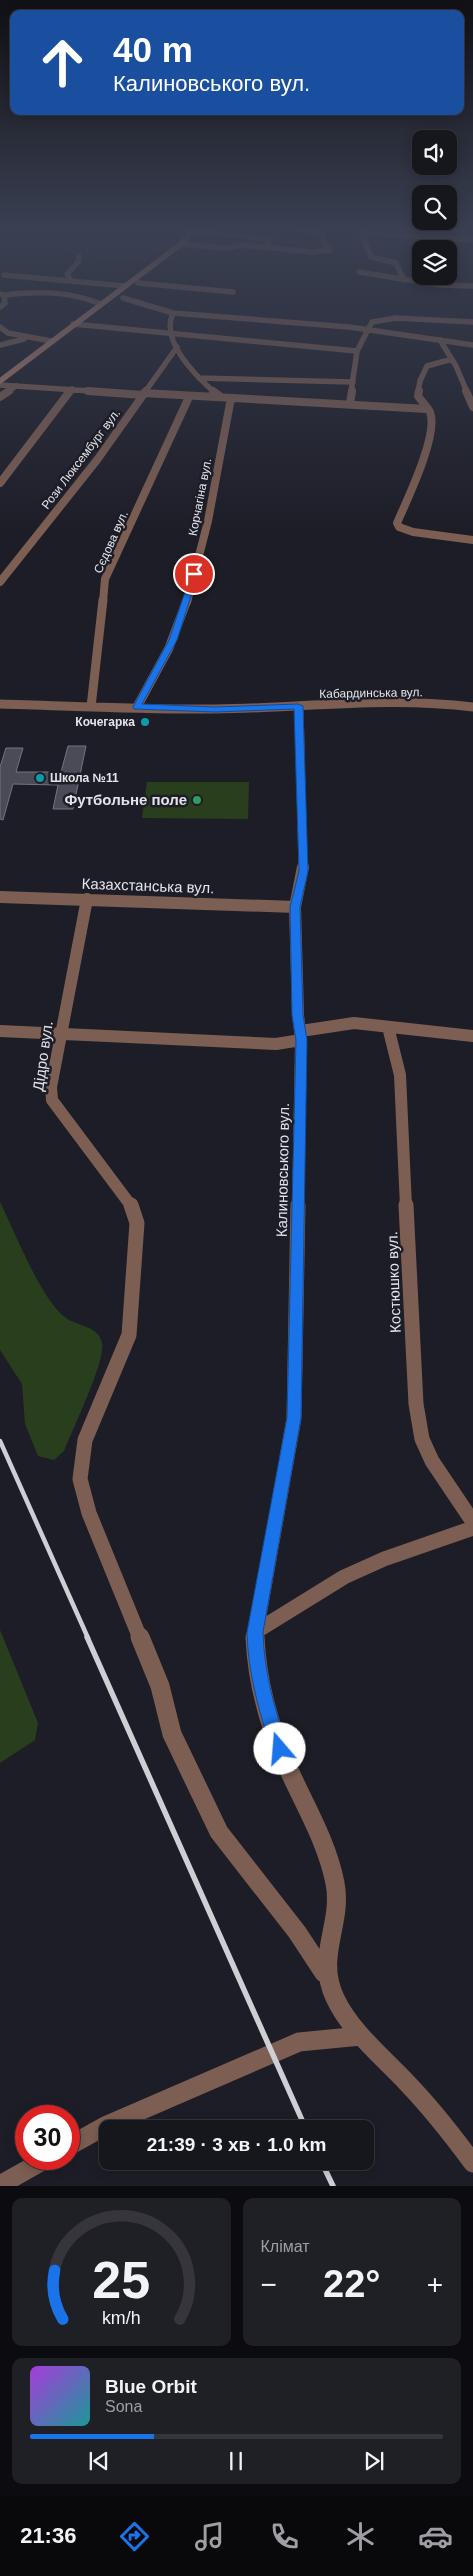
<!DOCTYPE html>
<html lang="uk">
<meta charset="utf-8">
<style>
:root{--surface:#16161d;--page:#1f1f26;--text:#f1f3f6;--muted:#9e9fa4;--line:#35353b;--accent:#1a73e8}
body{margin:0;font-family:Helvetica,sans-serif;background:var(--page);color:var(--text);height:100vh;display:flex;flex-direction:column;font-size:19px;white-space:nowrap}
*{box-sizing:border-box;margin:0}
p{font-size:16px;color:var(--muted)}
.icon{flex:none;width:28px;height:28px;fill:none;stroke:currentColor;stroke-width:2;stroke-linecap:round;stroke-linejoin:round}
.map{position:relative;height:2186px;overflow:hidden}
.details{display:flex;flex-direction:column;gap:12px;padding:12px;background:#0c0c10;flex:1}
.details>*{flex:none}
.top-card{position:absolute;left:10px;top:10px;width:454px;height:105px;border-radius:10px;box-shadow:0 2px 12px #0003,0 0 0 1px var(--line);background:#1a4fa0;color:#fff;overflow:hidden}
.tools{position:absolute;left:412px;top:130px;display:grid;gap:10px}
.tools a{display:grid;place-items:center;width:45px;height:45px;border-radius:10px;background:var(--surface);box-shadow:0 2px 12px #0003,0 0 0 1px var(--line);font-size:25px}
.speed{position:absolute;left:15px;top:2105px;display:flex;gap:10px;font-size:25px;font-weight:700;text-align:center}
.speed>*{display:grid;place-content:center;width:65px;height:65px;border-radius:50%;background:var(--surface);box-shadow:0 2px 12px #0003,0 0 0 1px var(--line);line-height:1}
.speed .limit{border:8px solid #d22;background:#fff;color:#111}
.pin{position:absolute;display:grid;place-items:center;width:42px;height:42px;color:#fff;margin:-21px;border:2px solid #fff;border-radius:50%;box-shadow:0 1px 5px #0007}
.me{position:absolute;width:55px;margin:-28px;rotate:342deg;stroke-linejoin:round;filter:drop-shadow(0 0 4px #0008)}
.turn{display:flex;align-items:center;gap:18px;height:105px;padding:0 20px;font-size:22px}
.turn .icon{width:65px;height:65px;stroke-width:2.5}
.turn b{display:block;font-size:35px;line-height:42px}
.big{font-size:38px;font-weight:800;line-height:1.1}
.details .card{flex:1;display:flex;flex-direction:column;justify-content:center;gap:8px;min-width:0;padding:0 18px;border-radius:10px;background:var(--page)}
.details .dial{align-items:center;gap:0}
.dial svg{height:130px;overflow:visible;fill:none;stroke:var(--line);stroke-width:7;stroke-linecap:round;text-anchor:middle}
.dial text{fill:var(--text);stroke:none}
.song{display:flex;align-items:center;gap:15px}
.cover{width:60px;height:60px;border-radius:8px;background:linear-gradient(135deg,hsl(280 70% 55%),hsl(180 70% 35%))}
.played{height:5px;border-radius:2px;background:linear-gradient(90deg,var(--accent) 30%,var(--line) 30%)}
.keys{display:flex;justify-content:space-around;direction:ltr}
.heat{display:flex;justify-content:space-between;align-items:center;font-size:28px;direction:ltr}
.details .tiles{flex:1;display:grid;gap:12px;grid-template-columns:1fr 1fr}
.card:last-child{grid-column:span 2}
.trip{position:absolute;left:99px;top:2120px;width:275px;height:50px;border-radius:10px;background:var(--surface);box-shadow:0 2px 12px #0003,0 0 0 1px var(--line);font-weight:800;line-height:50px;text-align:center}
.dock{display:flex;height:80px;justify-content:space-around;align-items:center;background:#09090c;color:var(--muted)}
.dock .icon{width:35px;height:35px}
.dock .active{color:var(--accent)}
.dock b{font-size:22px;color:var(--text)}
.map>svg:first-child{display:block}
.built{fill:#242534}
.green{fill:#293e1d}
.building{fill:#4a4b57;stroke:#737481}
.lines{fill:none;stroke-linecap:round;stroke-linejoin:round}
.street-far5{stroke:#7d5e52;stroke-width:5.5}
.street-far4{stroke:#7d5e52;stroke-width:8}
.street-far3{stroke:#7d5e52;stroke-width:9}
.street-far2{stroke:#7d5e52;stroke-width:12}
.street-far1{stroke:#7d5e52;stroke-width:15}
.street{stroke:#7d5e52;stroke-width:19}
.secondary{stroke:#b3826e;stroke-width:5.5}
.rail-far2{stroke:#ceced5;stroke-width:2}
.rail-far1{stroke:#ceced5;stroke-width:4.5}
.rail{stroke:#ceced5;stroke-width:5.5}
.route{fill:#1a73e8;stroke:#114b97}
.culture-dot{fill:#0f9aa8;stroke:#1d1d27;stroke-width:2}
.leisure-dot{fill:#2e9e5b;stroke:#1d1d27;stroke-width:2}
.labels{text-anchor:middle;stroke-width:5;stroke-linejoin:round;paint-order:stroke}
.far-street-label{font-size:12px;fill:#e3e3ea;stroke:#1d1d27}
.far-poi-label{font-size:12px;font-weight:bold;fill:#e3e3ea;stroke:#1d1d27;text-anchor:end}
.poi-label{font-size:15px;font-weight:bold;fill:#e3e3ea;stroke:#1d1d27;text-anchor:end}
.street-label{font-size:15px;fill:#e3e3ea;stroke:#1d1d27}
</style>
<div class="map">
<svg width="473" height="2186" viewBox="0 0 473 2186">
<rect width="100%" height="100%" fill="#1d1d27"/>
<path class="built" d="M 186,227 L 170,243 L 145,261 L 69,254 L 64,244 L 45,238 L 46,231 L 1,228 Z"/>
<path class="green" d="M 147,782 L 249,782 L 248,819 L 142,818 Z
M 0,1202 C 15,1232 41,1300 66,1318 C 77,1326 99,1326 102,1343 C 106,1361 72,1430 64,1451 L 54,1460 L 38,1456 L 25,1424 L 22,1384 L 0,1350 Z
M 0,1630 L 38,1723 L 35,1740 L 0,1763 Z"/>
<path class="building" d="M 68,746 L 86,746 L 73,809 L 53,809 L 58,785 L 13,784 L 3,820 L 0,819 L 0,767 L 6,748 L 23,748 L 16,772 L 61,772 Z"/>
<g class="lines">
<path class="street-far5" d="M 358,227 L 371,257 L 396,263 L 404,280
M 290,228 L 322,232 L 325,245 L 330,250
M 194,231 L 271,239 L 264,248
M 361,233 L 473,240
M 181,244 L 225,248 L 241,245 L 312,252 L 330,250
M 359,272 L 440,285 L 473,286
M 4,275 L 125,286
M 71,280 L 67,274 L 79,261 L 79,256
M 138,283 L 233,292
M 0,294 L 4,295 L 5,303 L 0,307
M 4,295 C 38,291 69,291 101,304
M 123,298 L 173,313 L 349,327 L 473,345
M 173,313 C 160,341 195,375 214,392
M 73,324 L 357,351
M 0,327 L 8,333 L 51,341
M 440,340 L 456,366 L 467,392
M 0,345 L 24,339
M 199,378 L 353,382
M 0,385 L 106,392
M 7,392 L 16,386
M 69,392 L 72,389
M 145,392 L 177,347
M 351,392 L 357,351 L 372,322 L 396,318 L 473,322
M 418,392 L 420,381 L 427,366 L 452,359"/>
<path class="street-far4" d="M 88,391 L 143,395
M 213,391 L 221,397
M 419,391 L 418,396 C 421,401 427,406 430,412 C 439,434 407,500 397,523 L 399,527 L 413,532 L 473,540
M 466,391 L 473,407
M 144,393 L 427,409
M 0,397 L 9,391
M 350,403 L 352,391
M 0,483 L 70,391
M 0,582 L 97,460 L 146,391
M 103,602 L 105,579 L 189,397
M 187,602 L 208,521 L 231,398"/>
<path class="street-far3" d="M 0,704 C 72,706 144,710 216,709 C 301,708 388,696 473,707
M 299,706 L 303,868
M 91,707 L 103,600
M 137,707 L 169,648 L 187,600"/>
<path class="street-far2" d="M 0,897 L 295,907
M 87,899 L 51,1087 L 52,1100 L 132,1207
M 388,1027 L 400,1075 L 406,1207
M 0,1031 L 276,1044 L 301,1040
M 301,1031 L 354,1023 L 473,1036
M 298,1207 L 301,1040 L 298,1015 L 295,907 L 303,867"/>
<path class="street-far1" d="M 131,1205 L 137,1223 L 129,1335 L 85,1440 L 80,1479 L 89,1513 L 140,1638
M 406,1205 L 416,1404 L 422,1439 L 432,1461 L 473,1522
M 255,1632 L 344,1577 L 384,1559 L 473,1528
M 255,1638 L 294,1418 L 298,1205"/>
<path class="street" d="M 140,1637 L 160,1686 L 172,1734 L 219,1832 L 297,1932 L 324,1973
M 255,1637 C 257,1683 269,1726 288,1768 C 305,1806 327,1842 335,1883 C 343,1924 315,1956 335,1998 C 351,2032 383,2057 408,2084 C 432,2109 453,2136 473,2163
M 69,2146 L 105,2126 L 299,2042 L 361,2036
M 0,2185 L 46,2159"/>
<path class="secondary" d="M 0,381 L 181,244 L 196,227"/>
<path class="rail-far2" d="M 0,230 L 4,227"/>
<path class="rail-far1" d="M 0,1441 L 88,1638"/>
<path class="rail" d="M 87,1637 L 306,2129
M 321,2161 L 333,2186"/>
</g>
<linearGradient id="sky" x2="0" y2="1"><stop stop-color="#101015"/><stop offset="0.43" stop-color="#3a4052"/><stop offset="1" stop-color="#3a4052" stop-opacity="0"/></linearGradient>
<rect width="473" height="533" fill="url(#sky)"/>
<path class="route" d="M 194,572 L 198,574 L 177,640 L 142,704 L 215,707 L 298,704 L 303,706 L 308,871 L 300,907 L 303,1015 L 307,1040 L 301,1418 L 263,1632 C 264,1674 275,1710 288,1749 L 285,1755 L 280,1757 L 274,1755 L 271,1749 C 259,1710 248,1674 247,1632 L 287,1418 L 296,1040 L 292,1015 L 290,907 L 299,871 L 294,709 L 215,712 L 134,709 L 133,707 L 169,640 L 191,574 Z"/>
<g class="culture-dot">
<circle cx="145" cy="722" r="5"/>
<circle cx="40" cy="778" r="5"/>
</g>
<circle class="leisure-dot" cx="197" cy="800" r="5"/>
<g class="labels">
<g class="far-street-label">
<text transform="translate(81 459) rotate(-53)" y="4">Рози Люксембург вул.</text>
<text transform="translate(200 497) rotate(-79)" y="4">Корчагіна вул.</text>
<text transform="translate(111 542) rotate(-66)" y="4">Сєдова вул.</text>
<text transform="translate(371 693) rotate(-1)" y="4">Кабардинська вул.</text>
</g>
<g class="far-poi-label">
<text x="135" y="726">Кочегарка</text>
<text x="50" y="782" text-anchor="start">Школа №11</text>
</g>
<g class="poi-label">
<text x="187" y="805">Футбольне поле</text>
</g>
<g class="street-label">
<text transform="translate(148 886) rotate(2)" y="5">Казахстанська вул.</text>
<text transform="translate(43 1056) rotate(-82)" y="5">Дідро вул.</text>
<text transform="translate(283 1170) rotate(-89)" y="5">Калиновського вул.</text>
<text transform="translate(394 1282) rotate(-92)" y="5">Костюшко вул.</text>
</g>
</g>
</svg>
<div class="tools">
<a><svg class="icon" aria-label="sound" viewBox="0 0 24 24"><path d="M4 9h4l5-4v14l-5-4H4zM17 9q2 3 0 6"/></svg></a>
<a><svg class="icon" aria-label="search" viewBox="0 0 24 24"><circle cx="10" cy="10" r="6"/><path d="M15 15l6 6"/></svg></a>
<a><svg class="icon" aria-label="layers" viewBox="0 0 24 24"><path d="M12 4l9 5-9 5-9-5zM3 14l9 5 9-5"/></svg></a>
</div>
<div class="speed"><div class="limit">30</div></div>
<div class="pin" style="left:194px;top:574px;background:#d93025"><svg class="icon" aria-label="arrive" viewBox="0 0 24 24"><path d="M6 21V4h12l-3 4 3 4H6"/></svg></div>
<svg class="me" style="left:280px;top:1749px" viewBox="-20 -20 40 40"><circle r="19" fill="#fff"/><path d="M0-13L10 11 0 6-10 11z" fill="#1a73e8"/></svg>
<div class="trip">21:39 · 3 хв · 1.0 km</div>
<div class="top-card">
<div class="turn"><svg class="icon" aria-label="ahead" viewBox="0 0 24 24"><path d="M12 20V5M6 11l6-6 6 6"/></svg><div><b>40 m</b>Калиновського вул.</div></div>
</div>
</div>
<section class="details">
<div class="tiles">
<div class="card dial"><svg viewBox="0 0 100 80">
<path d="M14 69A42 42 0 1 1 86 69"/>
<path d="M14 69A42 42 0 0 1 9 39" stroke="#1a73e8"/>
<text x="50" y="56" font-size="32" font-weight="700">25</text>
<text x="50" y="72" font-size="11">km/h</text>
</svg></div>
<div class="card"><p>Клімат</p>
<div class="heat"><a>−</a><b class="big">22°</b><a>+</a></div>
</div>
<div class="card">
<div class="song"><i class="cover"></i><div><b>Blue Orbit</b><p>Sona</p></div></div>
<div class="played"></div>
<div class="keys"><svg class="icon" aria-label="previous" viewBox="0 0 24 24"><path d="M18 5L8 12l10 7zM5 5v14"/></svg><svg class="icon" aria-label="pause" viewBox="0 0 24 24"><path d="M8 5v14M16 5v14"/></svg><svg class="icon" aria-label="next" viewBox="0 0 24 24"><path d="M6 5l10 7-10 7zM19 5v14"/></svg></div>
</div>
</div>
</section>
<nav class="dock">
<b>21:36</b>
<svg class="icon active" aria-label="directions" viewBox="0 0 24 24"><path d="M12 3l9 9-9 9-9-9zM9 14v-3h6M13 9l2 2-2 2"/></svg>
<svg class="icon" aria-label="music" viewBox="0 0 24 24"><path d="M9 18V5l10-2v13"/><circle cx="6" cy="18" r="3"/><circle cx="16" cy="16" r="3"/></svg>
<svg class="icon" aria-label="phone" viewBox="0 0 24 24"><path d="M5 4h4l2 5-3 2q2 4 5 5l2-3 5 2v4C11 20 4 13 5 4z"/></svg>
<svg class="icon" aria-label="climate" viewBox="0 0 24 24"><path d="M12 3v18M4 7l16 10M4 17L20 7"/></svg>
<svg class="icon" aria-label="car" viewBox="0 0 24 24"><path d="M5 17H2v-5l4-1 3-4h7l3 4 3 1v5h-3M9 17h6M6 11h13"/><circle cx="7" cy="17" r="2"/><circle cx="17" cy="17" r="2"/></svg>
</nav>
